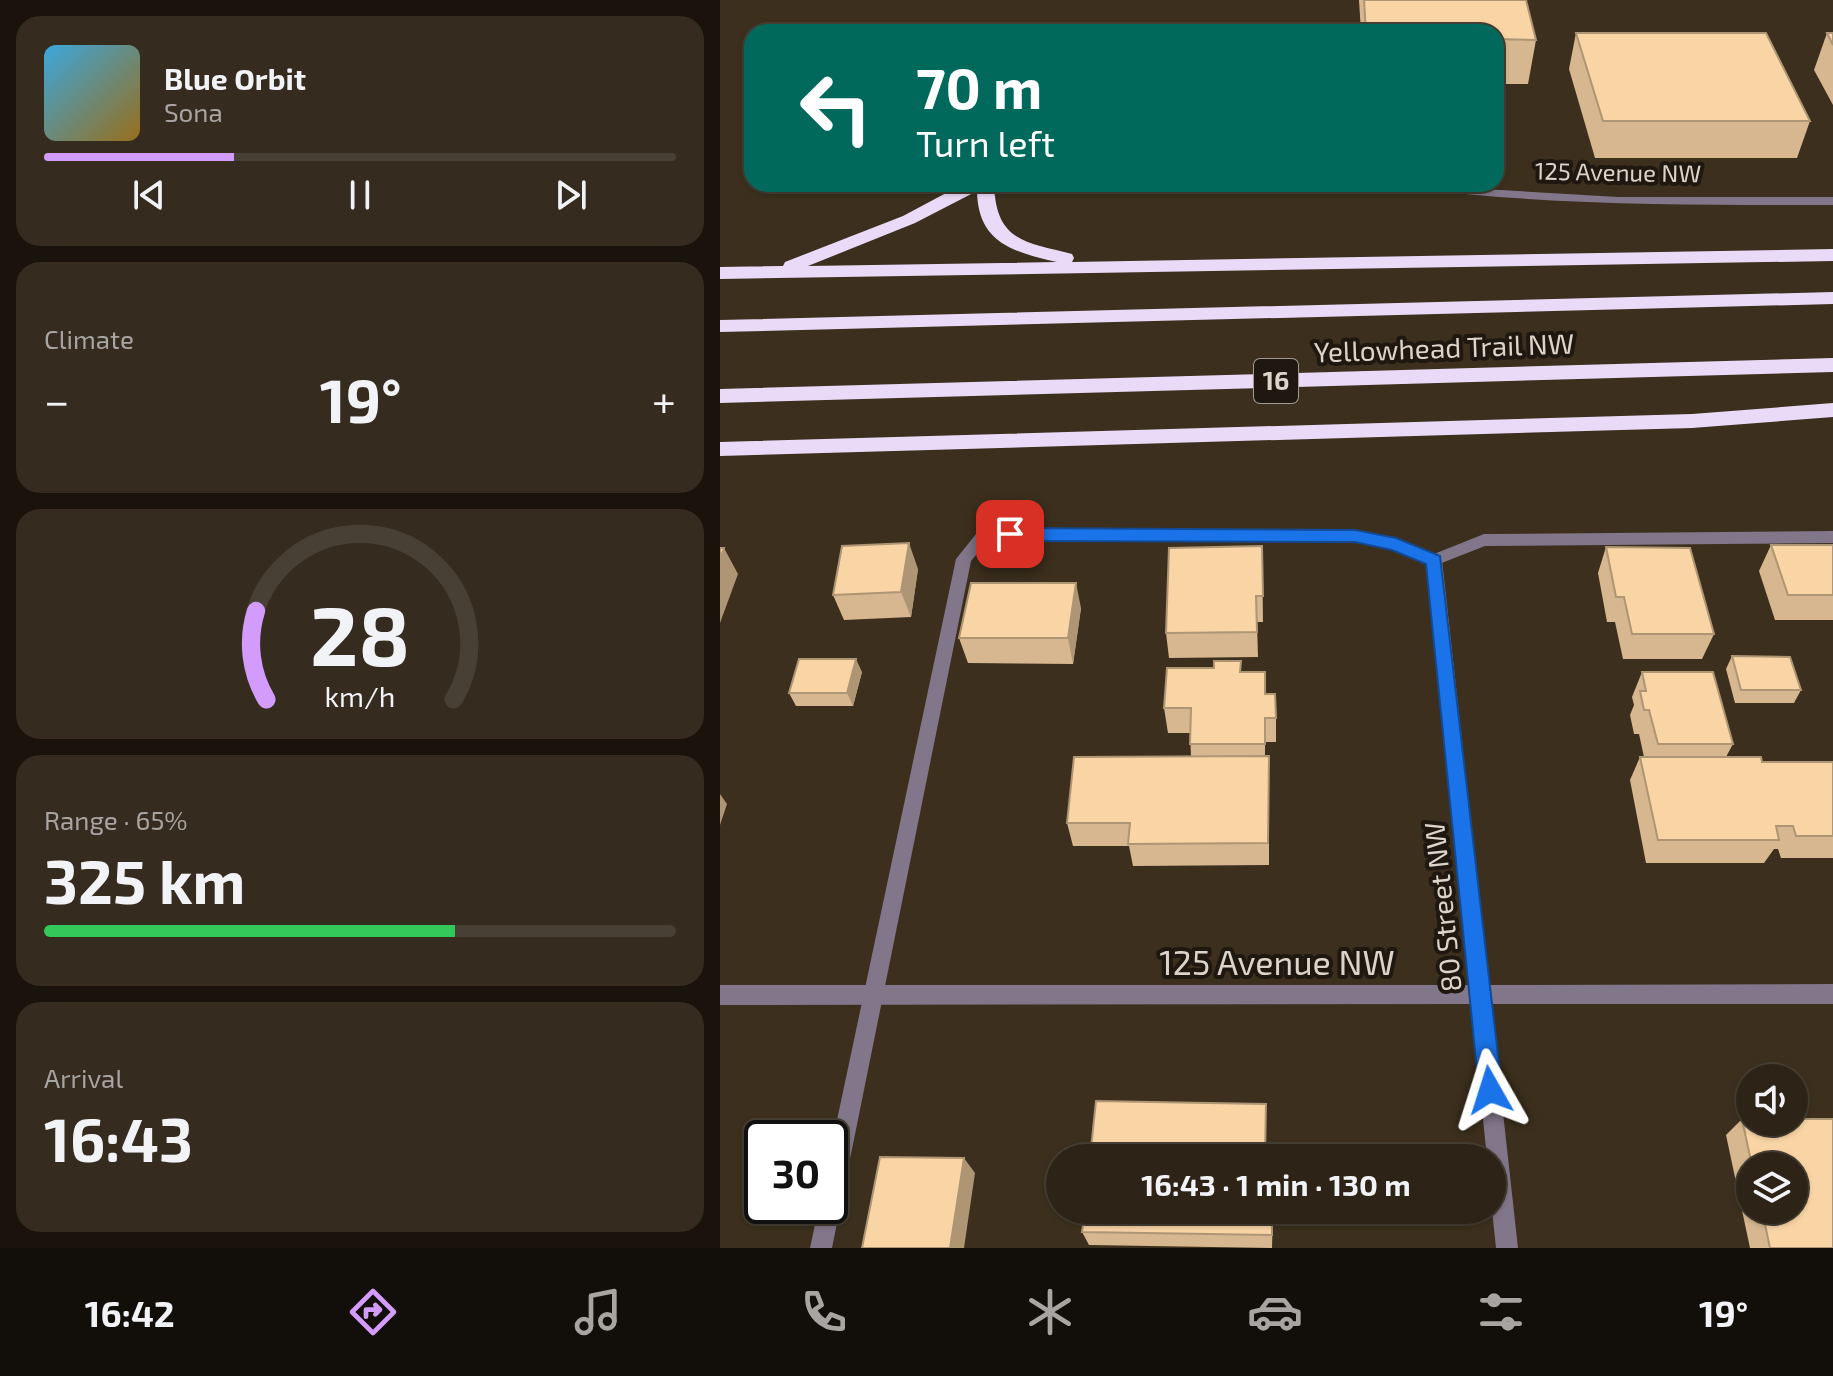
<!DOCTYPE html>
<meta charset="utf-8">
<style>
:root{--surface:#2d2316;--page:#352b1f;--text:#f1f3f6;--muted:#a7a4a1;--line:#484035;--accent:#d39cfc}
body{margin:0;font-family:"Exo 2",sans-serif;background:var(--page);color:var(--text);height:100vh;display:flex;flex-direction:column;font-size:30px;white-space:nowrap}
*{box-sizing:border-box;margin:0}
p{font-size:26px;color:var(--muted)}
.icon{flex:none;width:44px;height:44px;fill:none;stroke:currentColor;stroke-width:2;stroke-linecap:round;stroke-linejoin:round}
.map{position:relative;flex:1;overflow:hidden}
.side{display:flex;flex-direction:column;gap:16px;padding:16px;background:#19130c;width:720px}
.side>*{flex:none}
.hud{position:absolute;left:24px;top:24px;width:760px;height:168px;border-radius:24px;box-shadow:0 2px 6px #0004,0 0 0 2px var(--line);background:#00695c;color:#fff;overflow:hidden}
.buttons{position:absolute;left:1016px;top:1064px;display:grid;gap:16px}
.buttons a{display:grid;place-items:center;width:72px;height:72px;border-radius:50%;background:var(--surface);box-shadow:0 2px 6px #0004,0 0 0 2px var(--line);font-size:40px}
.speed{position:absolute;left:24px;top:1120px;display:flex;gap:16px;font-size:40px;font-weight:700;text-align:center}
.speed>*{display:grid;place-content:center;width:104px;height:104px;border-radius:50%;background:var(--surface);box-shadow:0 2px 6px #0004,0 0 0 2px var(--line);line-height:1}
.speed .limit{border:4px solid #111;border-radius:12px;background:#fff;color:#111}
.pin{position:absolute;display:grid;place-items:center;width:68px;height:68px;color:#fff;margin:-34px;border-radius:16px;box-shadow:0 4px 12px #0006}
.me{position:absolute;width:88px;margin:-44px;rotate:354deg;stroke-linejoin:round;filter:drop-shadow(0 0 6px #0008)}
.turn{display:flex;align-items:center;gap:28px;height:168px;padding:0 40px;font-size:36px}
.turn .icon{width:104px;height:104px;stroke-width:2.5}
.turn b{display:block;font-size:56px;line-height:68px}
.big{font-size:60px;font-weight:700;line-height:1.1}
.side .widget{flex:1;display:flex;flex-direction:column;justify-content:center;gap:12px;min-width:0;padding:0 28px;border-radius:24px;background:var(--page)}
.side .dial{align-items:center;gap:0}
.dial svg{height:208px;overflow:visible;fill:none;stroke:var(--line);stroke-width:7;stroke-linecap:round;text-anchor:middle}
.dial text{fill:var(--text);stroke:none}
.song{display:flex;align-items:center;gap:24px}
.cover{width:96px;height:96px;border-radius:12px;background:linear-gradient(135deg,hsl(200 70% 55%),hsl(40 70% 35%))}
.played{height:8px;border-radius:4px;background:linear-gradient(90deg,var(--accent) 30%,var(--line) 30%)}
.keys{display:flex;justify-content:space-around;direction:ltr}
.heat{display:flex;justify-content:space-between;align-items:center;font-size:44px;direction:ltr}
.charge{height:12px;border-radius:6px;background:linear-gradient(90deg,#34c759 65%,var(--line) 0)}
.trip{position:absolute;left:326px;top:1144px;width:460px;height:80px;border-radius:40px;background:var(--surface);box-shadow:0 2px 6px #0004,0 0 0 2px var(--line);font-weight:700;line-height:80px;text-align:center}
.dock{display:flex;height:128px;justify-content:space-around;align-items:center;background:#120e09;color:var(--muted)}
.dock .icon{width:56px;height:56px}
.dock .active{color:var(--accent)}
.dock b{font-size:36px;color:var(--text)}
main{display:flex;flex:1;min-height:0}
.map>svg:first-child{display:block}
.lines{fill:none;stroke-linecap:round;stroke-linejoin:round}
.service{fill:#81768a;fill-rule:evenodd}
.minor{fill:#81768a;fill-rule:evenodd}
.tertiary{fill:#81768a;fill-rule:evenodd}
.motorway{fill:#eadaf8;fill-rule:evenodd}
.wall{fill:#d6b78f;fill-rule:evenodd}
.shaded-wall{fill:#ae9574}
.building{fill:#f9d5a6;stroke:#ae9574;stroke-width:2}
.route{fill:#1a73e8;stroke:#114b97;stroke-width:2}
.labels{text-anchor:middle;stroke-width:8;stroke-linejoin:round;paint-order:stroke}
.far-street-label{font-size:24px;fill:#dcd3c9;stroke:#1e1810}
.shield{fill:#1e1810;stroke:#a39b92;stroke-width:2}
.shield-label{font-size:26px;font-weight:bold;fill:#dcd3c9}
.street-label{font-size:28px;fill:#dcd3c9;stroke:#1e1810}
.near-street-label{font-size:34px;fill:#dcd3c9;stroke:#1e1810}
</style>
<main>
<section class="side">
<div class="widget">
<div class="song"><i class="cover"></i><div><b>Blue Orbit</b><p>Sona</p></div></div>
<div class="played"></div>
<div class="keys"><svg class="icon" aria-label="previous" viewBox="0 0 24 24"><path d="M18 5L8 12l10 7zM5 5v14"/></svg><svg class="icon" aria-label="pause" viewBox="0 0 24 24"><path d="M8 5v14M16 5v14"/></svg><svg class="icon" aria-label="next" viewBox="0 0 24 24"><path d="M6 5l10 7-10 7zM19 5v14"/></svg></div>
</div>
<div class="widget"><p>Climate</p>
<div class="heat"><a>−</a><b class="big">19°</b><a>+</a></div>
</div>
<div class="widget dial"><svg viewBox="0 0 100 80">
<path d="M14 69A42 42 0 1 1 86 69"/>
<path d="M14 69A42 42 0 0 1 10 35" stroke="#d39cfc"/>
<text x="50" y="56" font-size="32" font-weight="700">28</text>
<text x="50" y="72" font-size="11">km/h</text>
</svg></div>
<div class="widget"><p>Range · 65%</p><b class="big">325 km</b><div class="charge"></div></div>
<div class="widget"><p>Arrival</p><b class="big">16:43</b></div>
</section>
<div class="map">
<svg width="1113" height="1248" viewBox="0 0 1113 1248">
<rect width="100%" height="100%" fill="#3c2f1d"/>
<g class="lines">
<path class="service" d="M 290,528 L 635,530 L 676,538 L 714,554 L 764,534 L 1113,531 L 1113,543 L 765,546 L 714,566 L 673,549 L 635,542 L 290,540 L 266,543 L 251,561 L 112,1248 L 90,1248 L 99,1206 L 110,1206 L 110,1153 L 236,559 L 256,534 Z"/>
<path class="minor" d="M 714,554 L 722,560 L 769,985 L 1113,984 L 1113,1004 L 771,1004 L 798,1248 L 776,1248 L 772,1210 L 772,1158 L 767,1158 L 751,1004 L 0,1005 L 0,985 L 749,985 L 706,560 Z"/>
<path class="tertiary" d="M 678,184 L 898,197 L 1113,197 L 1113,205 C 969,205 827,206 684,187 Z"/>
<path class="motorway" d="M 243,184 L 274,184 C 276,241 304,242 352,254 L 354,258 L 352,262 L 1113,249 L 1113,261 L 0,279 L 0,267 L 63,266 L 65,262 L 183,216 ZM 257,191 C 258,243 293,252 337,262 L 88,266 L 195,223 Z
M 1113,292 L 1113,304 L 0,332 L 0,320 Z
M 1113,358 L 1113,372 L 0,403 L 0,389 Z
M 1113,403 L 1113,417 L 972,428 L 0,456 L 0,442 L 972,414 Z"/>
</g>
<path class="wall" d="M 639,0 L 806,0 L 816,40 L 808,84 L 776,84 L 776,32 L 641,32 Z
M 856,33 L 1090,121 L 1077,158 L 875,158 L 849,69 Z
M 1107,33 L 1113,33 L 1113,105 L 1094,70 Z
M 1051,545 L 1113,545 L 1113,620 L 1055,620 L 1039,571 Z
M 542,546 L 543,622 L 537,622 L 538,657 L 449,658 L 446,633 Z
M 886,547 L 994,634 L 982,659 L 903,659 L 895,622 L 887,622 L 878,573 Z
M 198,569 L 191,617 L 124,620 L 113,595 Z
M 361,608 L 353,664 L 248,663 L 239,638 Z
M 1012,656 L 1081,690 L 1074,703 L 1015,703 L 1006,669 Z
M 142,672 L 133,706 L 76,706 L 69,693 Z
M 521,672 L 545,694 L 556,718 L 556,742 L 545,742 L 545,756 L 549,756 L 549,865 L 413,866 L 409,846 L 353,846 L 347,823 L 471,756 L 470,733 L 448,733 L 444,708 Z
M 922,672 L 1013,744 L 1006,757 L 1042,762 L 1113,762 L 1113,858 L 1061,858 L 1058,849 L 1054,849 L 1044,863 L 926,863 L 910,780 L 920,757 L 924,757 L 919,734 L 914,734 L 910,715 L 914,705 L 912,697 Z
M 1022,1119 L 1030,1119 L 1030,1122 L 1074,1122 L 1074,1119 L 1113,1119 L 1113,1248 L 1030,1248 L 1006,1135 ZM 1030,1166 L 1074,1166 L 1074,1210 L 1030,1210 Z
M 553,1210 L 552,1248 L 369,1245 L 362,1232 Z"/>
<path class="shaded-wall" d="M 189,543 L 198,569 L 191,617 L 181,592 Z
M 4,548 L 18,574 L 0,623 L 0,559 Z
M 356,583 L 361,608 L 353,664 L 348,638 Z
M 136,659 L 142,672 L 133,706 L 127,693 Z
M 0,794 L 7,804 L 0,825 Z
M 244,1158 L 255,1173 L 244,1248 L 230,1248 Z"/>
<path class="building" d="M 644,0 L 806,0 L 816,40 L 776,39 L 776,32 L 646,32 Z
M 856,33 L 1046,33 L 1090,121 L 883,121 Z
M 1107,33 L 1113,33 L 1113,45 Z
M 189,543 L 181,592 L 113,595 L 122,546 Z
M 1051,545 L 1113,545 L 1113,595 L 1068,595 Z
M 542,546 L 543,596 L 536,596 L 537,632 L 446,633 L 449,548 Z
M 886,547 L 970,548 L 994,634 L 912,634 L 904,597 L 896,597 Z
M 0,548 L 4,548 L 0,559 Z
M 251,583 L 356,583 L 348,638 L 239,638 Z
M 1012,656 L 1070,657 L 1081,690 L 1021,690 Z
M 79,659 L 136,659 L 127,693 L 69,693 Z
M 494,661 L 521,661 L 520,672 L 545,672 L 545,694 L 555,694 L 556,718 L 545,718 L 545,744 L 470,744 L 471,708 L 444,708 L 447,668 L 494,668 Z
M 922,672 L 993,672 L 1013,744 L 938,744 L 929,710 L 924,710 L 920,691 L 926,691 Z
M 549,756 L 548,843 L 408,844 L 410,823 L 347,823 L 354,757 Z
M 920,757 L 1041,757 L 1042,762 L 1113,762 L 1113,836 L 1076,836 L 1073,826 L 1056,826 L 1059,840 L 938,840 Z
M 376,1101 L 546,1104 L 545,1156 L 553,1156 L 553,1158 L 370,1158 Z
M 1022,1119 L 1030,1119 L 1030,1122 L 1074,1122 L 1074,1119 L 1113,1119 L 1113,1248 L 1050,1248 L 1042,1210 L 1074,1210 L 1074,1166 L 1032,1166 Z
M 160,1157 L 244,1158 L 230,1248 L 142,1248 Z
M 365,1210 L 552,1210 L 552,1235 L 362,1232 Z"/>
<path class="route" d="M 290,528 L 635,530 L 676,538 L 720,556 L 782,1090 L 779,1098 L 770,1102 L 762,1098 L 759,1090 L 706,564 L 672,550 L 635,542 L 290,541 L 281,534 Z"/>
<g class="labels">
<g class="far-street-label">
<text transform="translate(898 173) rotate(1)" y="8">125 Avenue NW</text>
</g>
<rect class="shield" x="534" y="359" width="44" height="44" rx="6"/>
<g class="shield-label">
<text x="556" y="390">16</text>
</g>
<g class="street-label">
<text transform="translate(724 348) rotate(-2)" y="10">Yellowhead Trail NW</text>
<text transform="translate(723 907) rotate(-96)" y="10">80 Street NW</text>
</g>
<g class="near-street-label">
<text x="557" y="975">125 Avenue NW</text>
</g>
</g>
</svg>
<div class="buttons">
<a><svg class="icon" aria-label="sound" viewBox="0 0 24 24"><path d="M4 9h4l5-4v14l-5-4H4zM17 9q2 3 0 6"/></svg></a>
<a><svg class="icon" aria-label="layers" viewBox="0 0 24 24"><path d="M12 4l9 5-9 5-9-5zM3 14l9 5 9-5"/></svg></a>
</div>
<div class="speed"><div class="limit">30</div></div>
<div class="pin" style="left:290px;top:534px;background:#d93025"><svg class="icon" aria-label="arrive" viewBox="0 0 24 24"><path d="M6 21V4h12l-3 4 3 4H6"/></svg></div>
<svg class="me" style="left:770px;top:1090px" viewBox="-20 -20 40 40"><path d="M0-17L14 15 0 8-14 15z" fill="#1a73e8" stroke="#fff" stroke-width="4"/></svg>
<div class="trip">16:43 · 1 min · 130 m</div>
<div class="hud">
<div class="turn"><svg class="icon" aria-label="left" viewBox="0 0 24 24"><path d="M17 20v-9H6M10 6l-5 5 5 5"/></svg><div><b>70 m</b>Turn left</div></div>
</div>
</div>
</main>
<nav class="dock">
<b>16:42</b>
<svg class="icon active" aria-label="directions" viewBox="0 0 24 24"><path d="M12 3l9 9-9 9-9-9zM9 14v-3h6M13 9l2 2-2 2"/></svg>
<svg class="icon" aria-label="music" viewBox="0 0 24 24"><path d="M9 18V5l10-2v13"/><circle cx="6" cy="18" r="3"/><circle cx="16" cy="16" r="3"/></svg>
<svg class="icon" aria-label="phone" viewBox="0 0 24 24"><path d="M5 4h4l2 5-3 2q2 4 5 5l2-3 5 2v4C11 20 4 13 5 4z"/></svg>
<svg class="icon" aria-label="climate" viewBox="0 0 24 24"><path d="M12 3v18M4 7l16 10M4 17L20 7"/></svg>
<svg class="icon" aria-label="car" viewBox="0 0 24 24"><path d="M5 17H2v-5l4-1 3-4h7l3 4 3 1v5h-3M9 17h6M6 11h13"/><circle cx="7" cy="17" r="2"/><circle cx="17" cy="17" r="2"/></svg>
<svg class="icon" aria-label="filters" viewBox="0 0 24 24"><path d="M4 7h16M4 17h16"/><circle cx="9" cy="7" r="2"/><circle cx="15" cy="17" r="2"/></svg>
<b>19°</b>
</nav>
